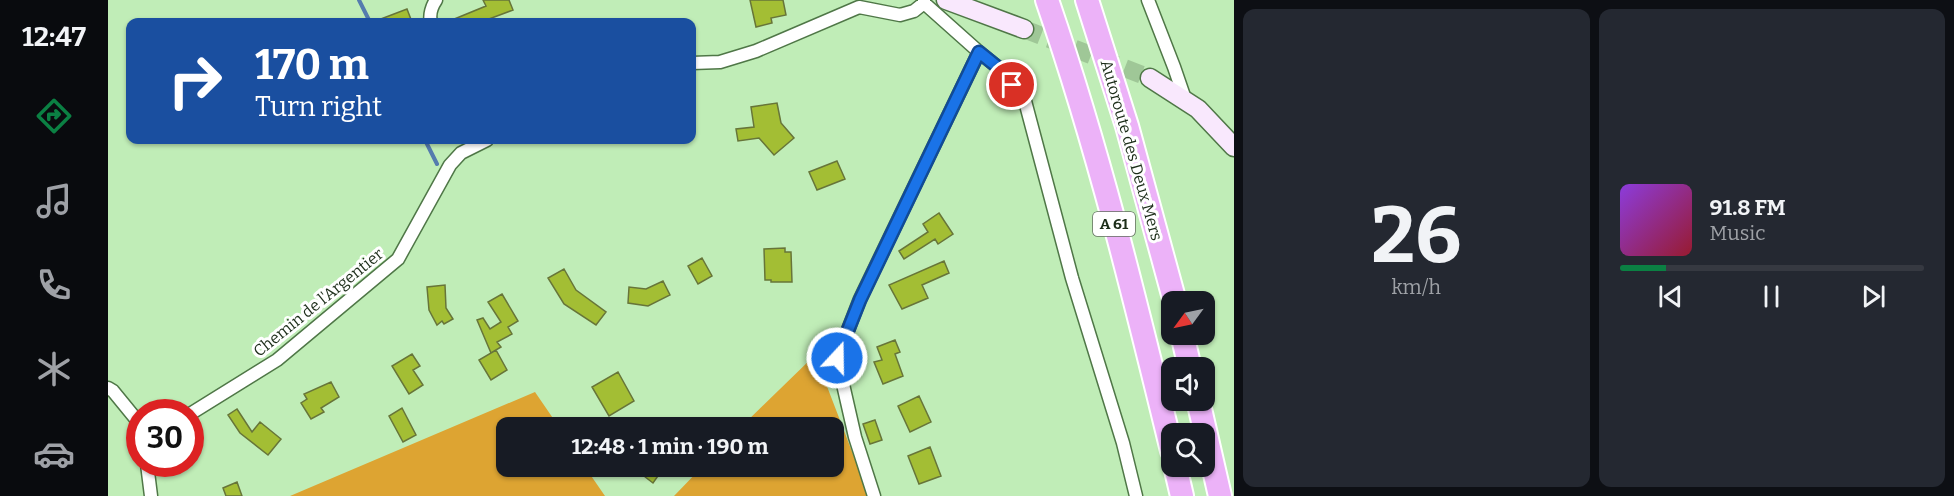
<!DOCTYPE html>
<meta charset="utf-8">
<style>
:root{--surface:#171b24;--page:#242831;--text:#f1f3f6;--muted:#9ea1a6;--line:#363941;--accent:#0b8043}
body{margin:0;font-family:Bitter,serif;background:var(--page);color:var(--text);height:100vh;display:flex;flex-direction:column;font-size:22px;white-space:nowrap}
*{box-sizing:border-box;margin:0}
p{font-size:20px;color:var(--muted)}
.icon{flex:none;width:33px;height:33px;fill:none;stroke:currentColor;stroke-width:2;stroke-linecap:round;stroke-linejoin:round}
.map{position:relative;flex:1;overflow:hidden}
.details{display:flex;flex-direction:column;gap:9px;padding:9px;background:#0d0f14;width:720px}
.details>*{flex:none}
.hud{position:absolute;left:18px;top:18px;width:570px;height:126px;border-radius:12px;box-shadow:0 2px 4px #0004;background:#1a4fa0;color:#fff;overflow:hidden}
.needle{width:39px;rotate:237deg}
.buttons{position:absolute;left:1053px;top:291px;display:grid;gap:12px}
.buttons a{display:grid;place-items:center;width:54px;height:54px;border-radius:12px;background:var(--surface);box-shadow:0 2px 4px #0004;font-size:30px}
.speed{position:absolute;left:18px;top:399px;display:flex;gap:12px;font-size:30px;font-weight:700;text-align:center}
.speed>*{display:grid;place-content:center;width:78px;height:78px;border-radius:50%;background:var(--surface);box-shadow:0 2px 4px #0004;line-height:1}
.speed .limit{border:9px solid #d22;background:#fff;color:#111}
.pin{position:absolute;display:grid;place-items:center;width:51px;height:51px;color:#fff;margin:-26px;border:3px solid #fff;border-radius:50%;box-shadow:0 2px 6px #0007}
.me{position:absolute;width:66px;margin:-33px;rotate:21deg;stroke-linejoin:round;filter:drop-shadow(0 0 4px #0008)}
.turn{display:flex;align-items:center;gap:21px;height:126px;padding:0 30px;font-size:27px}
.turn .icon{width:78px;height:78px;stroke-width:2.5}
.turn b{display:block;font-size:42px;line-height:51px}
.details .card{flex:1;display:flex;flex-direction:column;justify-content:center;gap:9px;min-width:0;padding:0 21px;border-radius:12px;background:var(--page)}
.details .dial{align-items:center;gap:0}
.dial b{font-size:78px;line-height:1}
.song{display:flex;align-items:center;gap:18px}
.cover{width:72px;height:72px;border-radius:9px;background:linear-gradient(135deg,hsl(270 70% 55%),hsl(350 70% 35%))}
.played{height:6px;border-radius:3px;background:linear-gradient(90deg,var(--accent) 15%,var(--line) 15%)}
.keys{display:flex;justify-content:space-around;direction:ltr}
.details .tiles{flex:1;display:grid;gap:9px;grid-template-columns:repeat(2,1fr)}
.trip{position:absolute;left:388px;top:417px;width:348px;height:60px;border-radius:12px;background:var(--surface);box-shadow:0 2px 4px #0004;font-weight:700;line-height:60px;text-align:center}
main{display:flex;flex:1;min-height:0}
.tabs{display:flex;flex-direction:column;width:108px;justify-content:space-around;align-items:center;background:#090b0e;color:var(--muted)}
.tabs .icon{width:42px;height:42px}
.tabs .selected{color:var(--accent)}
.tabs b{font-size:27px;color:var(--text)}
.map>svg:first-child{display:block}
.green{fill:#dda432}
.lines{fill:none;stroke-linecap:round;stroke-linejoin:round}
.stream{stroke:#557cae;stroke-width:4}
.building{fill:#a3be34;stroke:#677539;stroke-width:1.5}
.secondary-tunnel{stroke:#9fc797;stroke-width:18;stroke-dasharray:18 9;stroke-linecap:butt}
.minor-casing{stroke:#4f7747;stroke-width:15}
.secondary-casing{stroke:#4f7747;stroke-width:21}
.motorway-casing{stroke:#fff;stroke-width:26}
.minor{stroke:#fff;stroke-width:12}
.secondary{stroke:#f9e8fd;stroke-width:18}
.motorway{stroke:#ecb2f8;stroke-width:22}
.route-casing{stroke:#114b97;stroke-width:15}
.route{stroke:#1a73e8;stroke-width:10}
.labels{text-anchor:middle;stroke-width:6;stroke-linejoin:round;paint-order:stroke}
.shield{fill:#fff;stroke:#606c5e;stroke-width:1.5}
.shield-label{font-size:15px;font-weight:bold;fill:#1c2d19}
.street-label{font-size:16px;fill:#1c2d19;stroke:#fff}
</style>
<main>
<nav class="tabs">
<b>12:47</b>
<svg class="icon selected" aria-label="directions" viewBox="0 0 24 24"><path d="M12 3l9 9-9 9-9-9zM9 14v-3h6M13 9l2 2-2 2"/></svg>
<svg class="icon" aria-label="music" viewBox="0 0 24 24"><path d="M9 18V5l10-2v13"/><circle cx="6" cy="18" r="3"/><circle cx="16" cy="16" r="3"/></svg>
<svg class="icon" aria-label="phone" viewBox="0 0 24 24"><path d="M5 4h4l2 5-3 2q2 4 5 5l2-3 5 2v4C11 20 4 13 5 4z"/></svg>
<svg class="icon" aria-label="climate" viewBox="0 0 24 24"><path d="M12 3v18M4 7l16 10M4 17L20 7"/></svg>
<svg class="icon" aria-label="car" viewBox="0 0 24 24"><path d="M5 17H2v-5l4-1 3-4h7l3 4 3 1v5h-3M9 17h6M6 11h13"/><circle cx="7" cy="17" r="2"/><circle cx="17" cy="17" r="2"/></svg>
</nav>
<div class="map">
<svg width="1126" height="496" viewBox="0 0 1126 496">
<rect width="100%" height="100%" fill="#c0edb7"/>
<path class="green" d="M 707,355 L 761,496 L 566,496 L 594,467 L 726,466 L 726,428 L 633,427 Z
M 427,392 L 451,427 L 399,428 L 399,466 L 477,467 L 497,496 L 182,496 Z"/>
<g class="lines">
<path class="stream" d="M 251,0 L 262,22
M 317,140 L 329,164"/>
</g>
<path class="building" d="M 375,0 L 401,0 L 405,10 L 373,22 L 339,22 L 378,6 Z
M 642,0 L 675,0 L 678,15 L 663,18 L 664,23 L 648,27 Z
M 299,9 L 304,22 L 265,22 Z
M 669,103 L 673,123 L 686,138 L 666,155 L 651,138 L 630,141 L 628,129 L 646,127 L 643,107 Z
M 729,161 L 737,179 L 709,190 L 701,172 Z
M 831,213 L 845,234 L 830,244 L 827,239 L 796,259 L 791,251 L 820,232 L 815,224 Z
M 677,248 L 677,252 L 683,252 L 684,282 L 663,282 L 663,280 L 657,280 L 656,249 Z
M 594,258 L 604,276 L 590,284 L 580,266 Z
M 836,261 L 841,273 L 814,285 L 820,298 L 794,309 L 781,285 Z
M 456,269 L 468,290 L 498,312 L 488,325 L 456,304 L 440,278 Z
M 555,281 L 562,295 L 540,306 L 520,303 L 521,287 L 538,289 Z
M 337,285 L 338,308 L 345,319 L 336,324 L 334,321 L 329,325 L 321,310 L 319,287 Z
M 394,294 L 410,321 L 400,327 L 404,334 L 389,342 L 393,347 L 383,353 L 369,320 L 375,318 L 382,329 L 393,322 L 380,302 Z
M 787,340 L 792,352 L 787,354 L 795,376 L 775,384 L 766,362 L 774,360 L 769,347 Z
M 388,350 L 399,370 L 383,380 L 371,360 Z
M 304,354 L 312,366 L 305,370 L 315,385 L 301,394 L 284,366 Z
M 510,372 L 526,401 L 501,416 L 484,387 Z
M 223,382 L 231,397 L 213,408 L 216,412 L 203,419 L 193,403 L 199,399 L 196,394 Z
M 811,396 L 823,422 L 802,432 L 790,406 Z
M 294,408 L 308,435 L 295,442 L 281,416 Z
M 129,409 L 144,432 L 152,422 L 173,439 L 160,455 L 132,433 L 120,415 Z
M 767,420 L 774,440 L 762,444 L 755,424 Z
M 822,447 L 833,476 L 811,484 L 800,456 Z
M 523,466 L 557,466 L 545,483 Z
M 129,482 L 134,496 L 118,496 L 115,488 Z"/>
<g class="lines">
<path class="secondary-tunnel" d="M 916,29 L 1042,78"/>
<g class="minor-casing">
<path id="minor" d="M 1040,0 L 1066,67 L 1077,99
M 323,22 C 321,15 324,6 328,0
M 871,52 L 892,69 L 917,101 L 964,278 L 1015,443 L 1028,496
M 584,63 L 612,62 L 648,51 L 751,7 L 792,15 L 806,11 L 816,3 L 816,0
M 0,388 L 5,391 L 32,424
M 82,414 L 169,360 L 290,259 L 342,165 L 353,153 L 379,140
M 39,464 L 43,496
M 766,496 L 747,437 L 729,358 L 752,299 L 871,52 L 816,3"/>
</g>
<g class="secondary-casing">
<path id="secondary" d="M 838,0 L 916,29
M 1042,78 L 1090,109 L 1126,147"/>
</g>
<g class="motorway-casing">
<path id="motorway" d="M 939,0 C 990,148 1027,299 1064,451
M 979,0 L 1019,126 L 1067,302
M 1074,334 L 1082,368
M 1090,400 L 1112,496
M 1067,466 L 1074,496"/>
</g>
<use href="#minor" class="minor"/>
<use href="#secondary" class="secondary"/>
<use href="#motorway" class="motorway"/>
</g>
<g class="lines">
<g class="route-casing">
<path id="route" d="M 729,358 L 752,300 L 871,52 L 892,69 L 904,85"/>
</g>
<use href="#route" class="route"/>
</g>
<g class="labels">
<rect class="shield" x="985" y="212" width="42" height="24" rx="4.5"/>
<g class="shield-label">
<text x="1006" y="229">A 61</text>
</g>
<g class="street-label">
<text transform="translate(1024 150) rotate(74)" y="6">Autoroute des Deux Mers</text>
<text transform="translate(210 302) rotate(-39)" y="6">Chemin de l'Argentier</text>
</g>
</g>
</svg>
<div class="buttons">
<a><svg class="needle" viewBox="-14 -14 28 28"><path d="M0-13l5 13h-10z" fill="#e53935"/><path d="M0 13l5-13h-10z" fill="#9ea1a6"/></svg></a>
<a><svg class="icon" aria-label="sound" viewBox="0 0 24 24"><path d="M4 9h4l5-4v14l-5-4H4zM17 9q2 3 0 6"/></svg></a>
<a><svg class="icon" aria-label="search" viewBox="0 0 24 24"><circle cx="10" cy="10" r="6"/><path d="M15 15l6 6"/></svg></a>
</div>
<div class="speed"><div class="limit">30</div></div>
<div class="pin" style="left:904px;top:85px;background:#d93025"><svg class="icon" aria-label="arrive" viewBox="0 0 24 24"><path d="M6 21V4h12l-3 4 3 4H6"/></svg></div>
<svg class="me" style="left:729px;top:358px" viewBox="-20 -20 40 40"><circle r="17" fill="#1a73e8" stroke="#fff" stroke-width="3"/><path d="M0-11L8 9 0 5-8 9z" fill="#fff"/></svg>
<div class="trip">12:48 · 1 min · 190 m</div>
<div class="hud">
<div class="turn"><svg class="icon" aria-label="right" viewBox="0 0 24 24"><path d="M7 20v-9h11M14 6l5 5-5 5"/></svg><div><b>170 m</b>Turn right</div></div>
</div>
</div>
<section class="details">
<div class="tiles">
<div class="card dial"><b>26</b><p>km/h</p></div>
<div class="card">
<div class="song"><i class="cover"></i><div><b>91.8 FM</b><p>Music</p></div></div>
<div class="played"></div>
<div class="keys"><svg class="icon" aria-label="previous" viewBox="0 0 24 24"><path d="M18 5L8 12l10 7zM5 5v14"/></svg><svg class="icon" aria-label="pause" viewBox="0 0 24 24"><path d="M8 5v14M16 5v14"/></svg><svg class="icon" aria-label="next" viewBox="0 0 24 24"><path d="M6 5l10 7-10 7zM19 5v14"/></svg></div>
</div>
</div>
</section>
</main>
